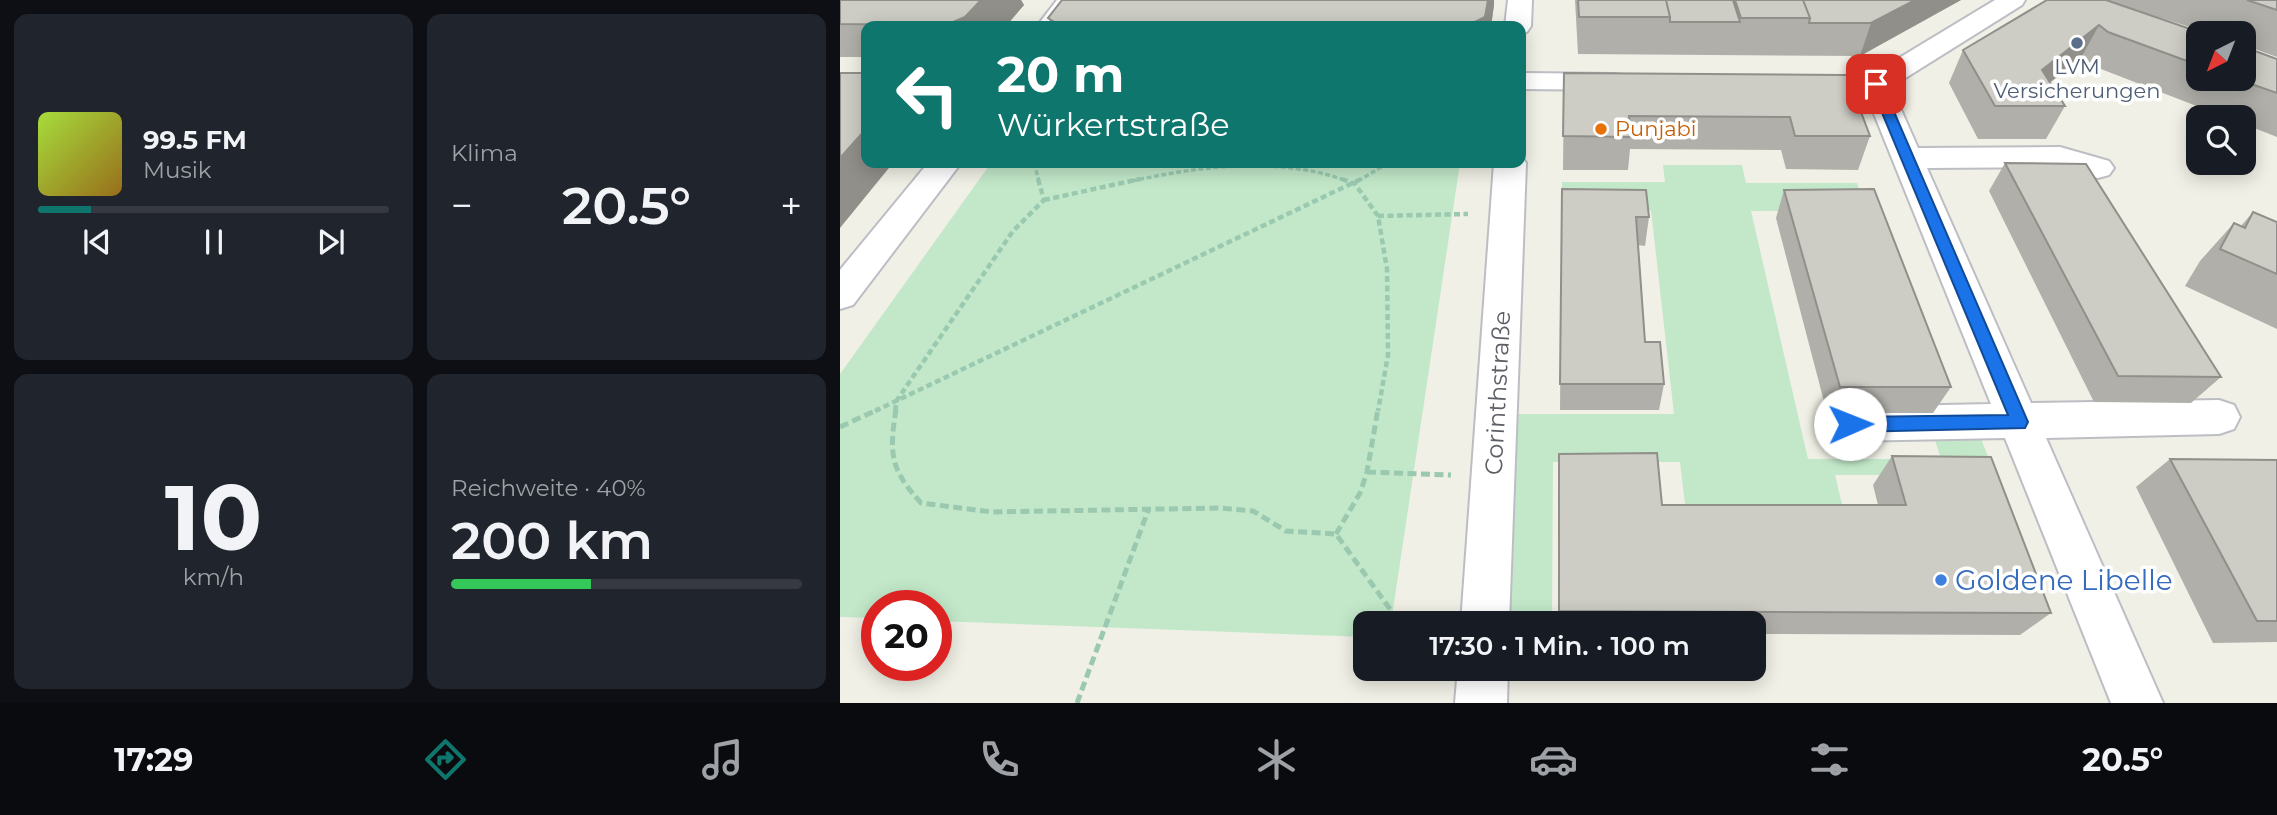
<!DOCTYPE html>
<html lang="de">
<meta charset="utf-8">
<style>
:root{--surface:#171b24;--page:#20242c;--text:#f1f3f6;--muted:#9ea1a6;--line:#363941;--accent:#0f766e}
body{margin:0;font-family:Montserrat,sans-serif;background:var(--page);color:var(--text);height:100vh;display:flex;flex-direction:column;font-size:26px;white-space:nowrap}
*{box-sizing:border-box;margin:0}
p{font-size:23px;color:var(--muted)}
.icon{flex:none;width:38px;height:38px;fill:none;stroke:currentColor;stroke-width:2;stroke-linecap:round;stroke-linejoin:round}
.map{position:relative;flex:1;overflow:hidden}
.drawer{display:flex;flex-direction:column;gap:14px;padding:14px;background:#0d0f14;width:840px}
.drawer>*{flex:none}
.hud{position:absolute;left:21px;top:21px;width:665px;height:147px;border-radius:14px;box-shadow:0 4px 18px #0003;background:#0f766e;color:#fff;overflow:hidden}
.needle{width:46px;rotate:222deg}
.fabs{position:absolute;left:1346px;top:21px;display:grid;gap:14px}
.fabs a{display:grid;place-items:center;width:70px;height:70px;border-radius:14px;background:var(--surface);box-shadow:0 4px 18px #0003;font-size:35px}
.speed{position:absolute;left:21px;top:590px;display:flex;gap:14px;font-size:35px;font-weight:700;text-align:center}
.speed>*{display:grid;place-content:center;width:91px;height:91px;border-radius:50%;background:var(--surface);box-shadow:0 4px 18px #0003;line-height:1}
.speed .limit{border:10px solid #d22;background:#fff;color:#111}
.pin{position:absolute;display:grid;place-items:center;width:60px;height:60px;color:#fff;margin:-30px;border-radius:14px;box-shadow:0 4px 10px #0006}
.me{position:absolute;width:77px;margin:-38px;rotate:89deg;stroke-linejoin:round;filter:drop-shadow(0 0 5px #0008)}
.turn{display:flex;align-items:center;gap:24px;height:147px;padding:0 21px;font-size:32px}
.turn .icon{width:91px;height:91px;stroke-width:2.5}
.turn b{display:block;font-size:49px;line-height:60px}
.big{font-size:52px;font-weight:600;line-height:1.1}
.drawer .widget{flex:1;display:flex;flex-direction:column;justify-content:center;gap:10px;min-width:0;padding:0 24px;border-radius:14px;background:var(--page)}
.drawer .dial{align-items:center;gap:0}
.dial b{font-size:91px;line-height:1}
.song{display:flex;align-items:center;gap:21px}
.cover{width:84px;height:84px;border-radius:10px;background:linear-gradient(135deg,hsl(80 70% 55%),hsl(40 70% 35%))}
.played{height:7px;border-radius:4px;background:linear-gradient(90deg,var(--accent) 15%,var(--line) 15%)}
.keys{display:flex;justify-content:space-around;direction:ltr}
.heat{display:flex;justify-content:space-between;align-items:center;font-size:38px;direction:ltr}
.charge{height:10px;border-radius:5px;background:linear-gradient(90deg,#34c759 40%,var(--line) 0)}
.drawer .tiles{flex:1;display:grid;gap:14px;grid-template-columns:repeat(2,1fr)}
.trip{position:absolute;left:513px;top:611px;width:413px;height:70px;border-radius:14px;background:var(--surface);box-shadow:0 4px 18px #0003;font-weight:600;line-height:70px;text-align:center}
.tabs{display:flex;height:112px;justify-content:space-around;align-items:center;background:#090b0e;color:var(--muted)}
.tabs .icon{width:49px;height:49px}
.tabs .current{color:var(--accent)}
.tabs b{font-size:32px;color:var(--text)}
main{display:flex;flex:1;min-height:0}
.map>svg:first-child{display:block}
.green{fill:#c2e8c9}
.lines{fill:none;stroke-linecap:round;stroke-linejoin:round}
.minor-casing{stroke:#bdbec4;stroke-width:4}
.path-far2{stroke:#9ac9b0;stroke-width:3.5;stroke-dasharray:5 2.5;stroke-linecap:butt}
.path-far1{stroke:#9ac9b0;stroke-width:4.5;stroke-dasharray:6 3.5;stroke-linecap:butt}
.path{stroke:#9ac9b0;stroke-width:5;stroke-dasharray:9 4.5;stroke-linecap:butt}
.minor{fill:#fff;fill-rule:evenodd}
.wall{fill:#b0afa9}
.shaded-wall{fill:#908f8a}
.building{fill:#cdccc5;stroke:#908f8a;stroke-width:2}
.route{fill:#1a73e8;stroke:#114b97;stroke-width:2}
.service-dot{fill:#5c6f8a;stroke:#fff;stroke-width:2.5}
.food-dot{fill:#e8710a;stroke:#fff;stroke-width:2.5}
.shop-dot{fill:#3f7fe0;stroke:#fff;stroke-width:2.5}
.labels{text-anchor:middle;stroke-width:7;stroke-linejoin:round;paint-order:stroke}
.far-service-label{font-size:21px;fill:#4e5e75;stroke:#fff}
.far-food-label{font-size:21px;fill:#c56008;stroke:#fff;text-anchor:start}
.street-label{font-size:24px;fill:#5d5f66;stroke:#fff}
.near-shop-label{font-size:28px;fill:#366cbe;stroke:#fff;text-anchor:start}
</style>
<main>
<section class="drawer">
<div class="tiles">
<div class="widget">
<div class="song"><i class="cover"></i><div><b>99.5 FM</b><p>Musik</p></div></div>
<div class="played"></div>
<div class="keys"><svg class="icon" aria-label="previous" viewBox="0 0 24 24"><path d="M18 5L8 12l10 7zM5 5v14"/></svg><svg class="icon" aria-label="pause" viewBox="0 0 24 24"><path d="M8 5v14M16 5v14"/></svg><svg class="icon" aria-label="next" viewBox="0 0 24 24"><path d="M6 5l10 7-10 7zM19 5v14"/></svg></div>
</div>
<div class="widget"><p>Klima</p>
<div class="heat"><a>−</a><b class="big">20.5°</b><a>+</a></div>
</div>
<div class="widget dial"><b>10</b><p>km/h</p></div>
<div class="widget"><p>Reichweite · 40%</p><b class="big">200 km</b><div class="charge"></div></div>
</div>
</section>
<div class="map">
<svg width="1437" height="703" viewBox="0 0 1437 703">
<rect width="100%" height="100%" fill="#f0f0e6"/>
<path class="green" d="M 151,163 L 620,163 L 551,623 L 525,623 L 525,637 L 96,621 L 96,606 L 37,606 L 37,618 L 0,617 L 0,374 Z
M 823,165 L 902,165 L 906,183 L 1017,183 L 1027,211 L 911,211 L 968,459 L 1101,459 L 1094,437 L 1140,436 L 1205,604 L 1123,475 L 995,475 L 1006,521 L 847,521 L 840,462 L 713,462 L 712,617 L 668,617 L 676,414 L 834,414 L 811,210 L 722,210 L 722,182 L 825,182 Z"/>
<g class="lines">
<g class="minor-casing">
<path id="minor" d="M 217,0 L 242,0 L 223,26 L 197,26 Z
M 668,0 L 692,0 L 691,26 L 687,32 L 681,33 L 681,26 L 665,26 Z
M 1155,0 L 1185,0 L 1182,5 L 1051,87 L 1078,148 L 1220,147 L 1269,161 L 1274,168 L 1269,175 L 1258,178 L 1219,167 L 1087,168 L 1191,403 L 1379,400 L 1394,405 L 1400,417 L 1394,429 L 1379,434 L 1206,438 L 1323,703 L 1271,703 L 1165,438 L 1010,441 L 995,436 L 989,424 L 995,412 L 1010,407 L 1151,404 L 1022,84 L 1026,78 Z
M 681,73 L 775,74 L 785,76 L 789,82 L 785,88 L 775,90 L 681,89 Z
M 681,156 L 686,163 L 669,623 L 621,623 L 654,163 L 681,163 Z
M 88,163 L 121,163 L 13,305 L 0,309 L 0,270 Z
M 618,668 L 668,668 L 667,703 L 615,703 Z"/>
</g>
<path class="path-far2" d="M 194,163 L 199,181
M 292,181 C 360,166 440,156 507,181
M 518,181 L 548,163"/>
<path class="path-far1" d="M 502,179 L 515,184 L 538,216 L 547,269 L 548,355 L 538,411
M 204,200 L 300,179
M 538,216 L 628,214
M 35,411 L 521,179
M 55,411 L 57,400 L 173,231 L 204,200 L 198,179"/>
<path class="path" d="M 56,409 C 49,454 50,469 81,503 L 152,512 L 379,508 L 413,511 L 446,531 L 496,534 L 560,623
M 0,427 L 39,409
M 527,472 L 611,475
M 496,534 L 520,493 L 527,472 L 538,409
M 237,703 L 309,508"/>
<use href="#minor" class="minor"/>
</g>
<path class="wall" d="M 0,0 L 181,0 L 184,5 L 166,26 L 26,26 L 26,57 L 0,57 Z
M 735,0 L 1121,0 L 1020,56 L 738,54 Z
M 1207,0 L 1437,0 L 1437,57 L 1404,45 L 1404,33 L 1370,33 L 1285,7 L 1358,33 L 1358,79 L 1404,79 L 1437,59 L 1437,137 L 1404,124 L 1404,117 L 1385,117 L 1248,64 L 1241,58 L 1210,82 L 1225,106 L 1206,139 L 1138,139 L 1109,83 L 1123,50 Z
M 654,5 L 651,26 L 213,26 L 208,18 Z
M 724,73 L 1007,75 L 1030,136 L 1018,170 L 946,169 L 941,150 L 790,149 L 788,170 L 723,170 Z
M 1165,163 L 1381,377 L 1351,403 L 1254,402 L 1149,191 Z
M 722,189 L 809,217 L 805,246 L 798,245 L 805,342 L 824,384 L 819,410 L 720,410 Z
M 944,190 L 1111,387 L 1093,413 L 987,413 L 936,218 Z
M 1413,212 L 1437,222 L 1437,329 L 1345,286 L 1360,261 L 1394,223 L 1401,226 Z
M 719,454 L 822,505 L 1038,505 L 1033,485 L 1052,456 L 1211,613 L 1180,635 L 914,634 L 914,623 L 719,623 Z
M 1330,459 L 1437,460 L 1437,642 L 1373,643 L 1296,487 Z"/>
<path class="shaded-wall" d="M 141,0 L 181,0 L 184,5 L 166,26 L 107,26 L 106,25 Z
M 648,0 L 654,0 L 654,5 L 651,26 L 627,26 Z
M 1075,0 L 1121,0 L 1020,56 L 1031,23 Z
M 1259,25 L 1241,58 L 1184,103 L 1202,70 Z
M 26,129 L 26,163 L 53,163 L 0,228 L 0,158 Z"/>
<path class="building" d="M 0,0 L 141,0 L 125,17 L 106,25 L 0,24 Z
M 222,0 L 648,0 L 645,17 L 627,26 L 219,25 L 208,18 Z
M 738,0 L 826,0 L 830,17 L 739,17 Z
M 826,0 L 893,0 L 900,22 L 830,22 L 830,17 Z
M 895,0 L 963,0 L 970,18 L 901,18 Z
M 963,0 L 1075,0 L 1031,23 L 969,23 L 970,18 Z
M 1207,0 L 1266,0 L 1362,33 L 1358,33 L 1358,65 L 1268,32 L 1259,25 L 1202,70 L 1225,106 L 1155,106 L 1123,50 Z
M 1407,0 L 1437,0 L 1437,10 Z
M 1404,47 L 1437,59 L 1437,93 L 1397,79 L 1404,79 Z
M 0,73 L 26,73 L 26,129 L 0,158 Z
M 724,73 L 1007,75 L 1030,136 L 955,136 L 950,117 L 789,116 L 791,137 L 723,136 Z
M 1165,163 L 1246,164 L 1381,377 L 1278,376 Z
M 722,189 L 806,190 L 809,217 L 796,217 L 805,342 L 820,342 L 824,384 L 720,384 Z
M 1034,189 L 1111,387 L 1000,387 L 944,190 Z
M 1413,212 L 1437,222 L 1437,274 L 1380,249 L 1394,223 L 1405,228 Z
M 817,453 L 822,505 L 1066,505 L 1052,456 L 1151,457 L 1211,613 L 719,611 L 719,454 Z
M 1330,459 L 1437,460 L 1437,621 L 1417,621 Z"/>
<path class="route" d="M 1036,81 L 1042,84 L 1188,422 L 1185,428 L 1010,432 L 1004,429 L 1002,424 L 1004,419 L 1010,417 L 1168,415 L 1030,84 Z"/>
<circle class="service-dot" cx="1237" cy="43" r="7"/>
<circle class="food-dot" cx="761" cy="129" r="7"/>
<circle class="shop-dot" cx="1101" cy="580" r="7"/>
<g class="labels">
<g class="far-service-label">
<text x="1237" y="74">LVM<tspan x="1237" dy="24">Versicherungen</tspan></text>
</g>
<g class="far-food-label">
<text x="775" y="136">Punjabi</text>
</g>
<g class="street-label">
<text transform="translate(658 393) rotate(-87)" y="8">Corinthstraße</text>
</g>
<g class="near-shop-label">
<text x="1115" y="590">Goldene Libelle</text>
</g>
</g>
</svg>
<div class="fabs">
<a><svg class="needle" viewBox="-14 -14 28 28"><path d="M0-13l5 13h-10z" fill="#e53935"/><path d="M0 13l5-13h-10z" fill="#9ea1a6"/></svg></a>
<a><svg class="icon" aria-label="search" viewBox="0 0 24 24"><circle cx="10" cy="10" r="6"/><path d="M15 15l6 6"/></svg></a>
</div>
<div class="speed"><div class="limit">20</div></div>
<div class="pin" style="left:1036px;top:84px;background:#d93025"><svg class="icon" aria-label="arrive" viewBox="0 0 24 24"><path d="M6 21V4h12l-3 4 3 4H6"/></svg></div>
<svg class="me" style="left:1010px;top:424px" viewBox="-20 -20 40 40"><circle r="19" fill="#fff"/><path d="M0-13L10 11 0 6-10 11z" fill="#1a73e8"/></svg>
<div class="trip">17:30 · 1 Min. · 100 m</div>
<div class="hud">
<div class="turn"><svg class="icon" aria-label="left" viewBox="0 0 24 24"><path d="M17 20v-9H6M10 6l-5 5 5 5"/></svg><div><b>20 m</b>Würkertstraße</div></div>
</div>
</div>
</main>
<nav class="tabs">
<b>17:29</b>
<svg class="icon current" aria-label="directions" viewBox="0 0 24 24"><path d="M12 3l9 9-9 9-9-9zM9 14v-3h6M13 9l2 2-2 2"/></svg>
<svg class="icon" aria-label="music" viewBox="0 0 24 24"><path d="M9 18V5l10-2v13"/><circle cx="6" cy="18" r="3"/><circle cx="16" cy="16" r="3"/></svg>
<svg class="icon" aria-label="phone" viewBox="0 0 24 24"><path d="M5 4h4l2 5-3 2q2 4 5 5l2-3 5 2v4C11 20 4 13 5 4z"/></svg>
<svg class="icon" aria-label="climate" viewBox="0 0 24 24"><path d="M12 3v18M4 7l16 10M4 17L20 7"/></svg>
<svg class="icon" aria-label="car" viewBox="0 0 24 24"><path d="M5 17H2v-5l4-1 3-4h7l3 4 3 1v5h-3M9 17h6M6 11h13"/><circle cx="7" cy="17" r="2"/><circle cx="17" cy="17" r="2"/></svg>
<svg class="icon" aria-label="filters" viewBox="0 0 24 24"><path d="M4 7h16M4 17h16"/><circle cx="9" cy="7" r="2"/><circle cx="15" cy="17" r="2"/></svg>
<b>20.5°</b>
</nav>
